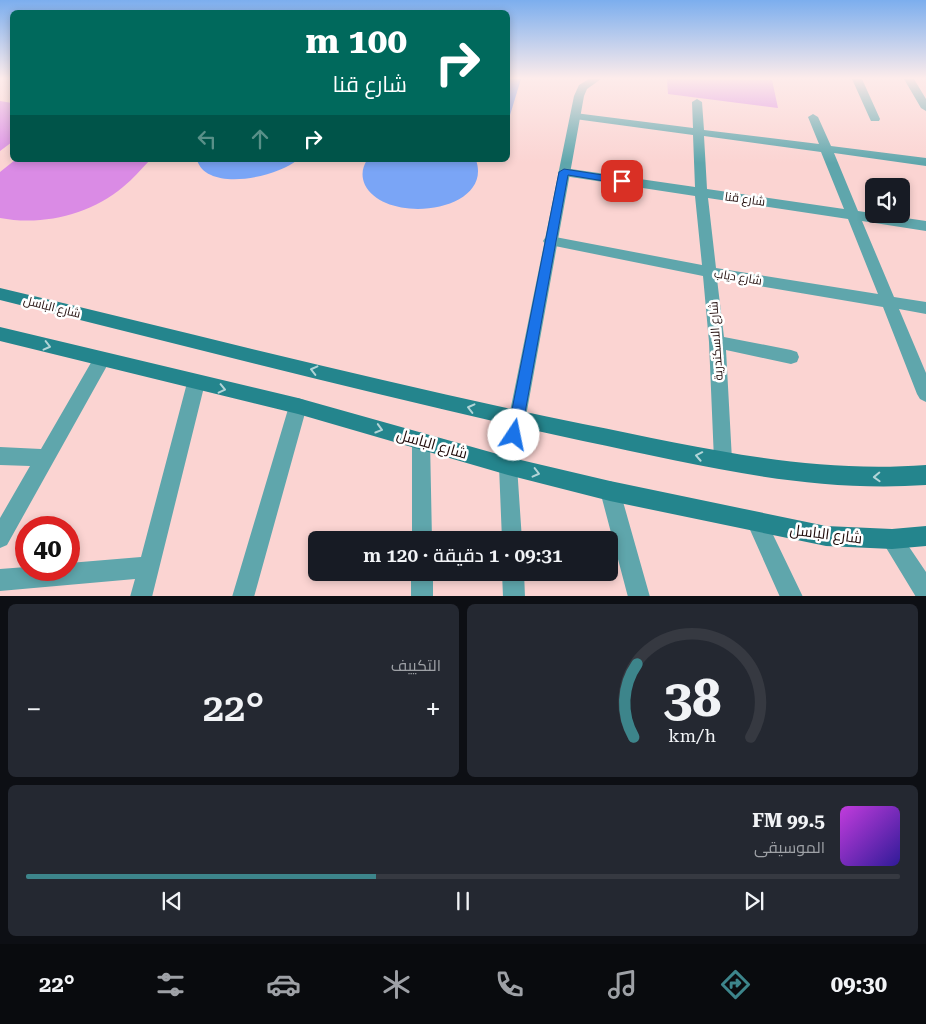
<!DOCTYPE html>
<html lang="ar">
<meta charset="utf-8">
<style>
:root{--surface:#171b24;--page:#242831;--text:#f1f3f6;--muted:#9ea1a6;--line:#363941;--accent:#3d858b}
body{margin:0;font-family:"Roboto Serif",Cairo,serif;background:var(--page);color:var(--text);direction:rtl;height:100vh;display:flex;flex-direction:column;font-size:19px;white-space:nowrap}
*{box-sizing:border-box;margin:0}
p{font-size:16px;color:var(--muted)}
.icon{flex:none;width:28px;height:28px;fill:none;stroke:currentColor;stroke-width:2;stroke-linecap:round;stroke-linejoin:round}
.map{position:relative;height:596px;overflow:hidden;direction:ltr}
.drawer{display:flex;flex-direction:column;gap:8px;padding:8px;background:#0d0f14;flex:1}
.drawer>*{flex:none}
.guide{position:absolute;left:10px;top:10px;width:500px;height:152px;border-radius:8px;box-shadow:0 2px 8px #0003;direction:rtl;background:#00695c;color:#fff;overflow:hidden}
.fabs{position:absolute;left:865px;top:178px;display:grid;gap:10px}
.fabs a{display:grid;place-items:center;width:45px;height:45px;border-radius:8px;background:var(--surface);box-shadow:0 2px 8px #0003;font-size:25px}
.speed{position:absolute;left:15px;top:516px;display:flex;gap:10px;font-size:25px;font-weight:700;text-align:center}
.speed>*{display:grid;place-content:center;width:65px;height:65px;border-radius:50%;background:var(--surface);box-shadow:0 2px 8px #0003;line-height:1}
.speed .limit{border:8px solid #d22;background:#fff;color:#111}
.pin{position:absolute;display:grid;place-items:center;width:42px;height:42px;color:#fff;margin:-21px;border-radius:10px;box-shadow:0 2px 8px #0006}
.me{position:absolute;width:55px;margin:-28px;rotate:11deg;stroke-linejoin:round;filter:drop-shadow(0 0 4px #0008)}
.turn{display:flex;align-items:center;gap:18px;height:105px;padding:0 20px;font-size:22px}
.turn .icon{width:65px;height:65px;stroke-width:2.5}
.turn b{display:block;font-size:35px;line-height:42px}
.lanes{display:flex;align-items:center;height:48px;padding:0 20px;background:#0003;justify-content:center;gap:25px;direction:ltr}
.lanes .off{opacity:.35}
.big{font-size:38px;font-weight:600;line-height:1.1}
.drawer .card{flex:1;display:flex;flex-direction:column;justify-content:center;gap:8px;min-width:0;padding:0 18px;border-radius:8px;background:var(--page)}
.drawer .dial{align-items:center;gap:0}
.dial svg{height:130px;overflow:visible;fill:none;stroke:var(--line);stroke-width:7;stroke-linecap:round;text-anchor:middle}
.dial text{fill:var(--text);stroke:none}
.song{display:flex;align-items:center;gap:15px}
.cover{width:60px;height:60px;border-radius:8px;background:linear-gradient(135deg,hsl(290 70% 55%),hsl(250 70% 35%))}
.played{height:5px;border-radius:2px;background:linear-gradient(90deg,var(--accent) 40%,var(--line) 40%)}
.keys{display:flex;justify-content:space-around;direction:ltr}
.heat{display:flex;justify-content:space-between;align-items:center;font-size:28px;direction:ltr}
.drawer .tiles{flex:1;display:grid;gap:8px;grid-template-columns:1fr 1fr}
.card:last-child{grid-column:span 2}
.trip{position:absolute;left:308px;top:531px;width:310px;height:50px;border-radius:8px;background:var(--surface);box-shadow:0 2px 8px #0003;font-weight:600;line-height:50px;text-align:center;direction:rtl}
.dock{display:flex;height:80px;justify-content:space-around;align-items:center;background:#090b0e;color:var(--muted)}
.dock .icon{width:35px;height:35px}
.dock .on{color:var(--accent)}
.dock b{font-size:22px;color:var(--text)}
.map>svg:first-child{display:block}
.green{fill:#da8be5}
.water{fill:#7aa5f6}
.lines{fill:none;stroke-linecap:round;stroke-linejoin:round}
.minor{fill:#5fa6ac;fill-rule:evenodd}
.tertiary{fill:#5fa6ac;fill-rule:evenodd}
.secondary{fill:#24858d;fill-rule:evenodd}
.oneway{stroke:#b2d4d7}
.route{fill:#1a73e8;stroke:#114b97}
.labels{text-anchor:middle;stroke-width:5;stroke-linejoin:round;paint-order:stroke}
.street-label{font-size:12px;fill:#200b0a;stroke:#fff}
.near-street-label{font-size:15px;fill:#200b0a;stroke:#fff}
</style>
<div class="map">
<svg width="926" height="597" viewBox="0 0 926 597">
<rect width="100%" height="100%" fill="#fbd4d2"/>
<path class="green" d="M 667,79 L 772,80 L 778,108 L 668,94 Z
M 0,101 L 12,103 L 12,142 L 0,151 Z
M 15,160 L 150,160 C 141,169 133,179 123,187 C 90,215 42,226 0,218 L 0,172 Z"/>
<path class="water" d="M 508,79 L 521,79 L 510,115 L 508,114 Z
M 197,160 L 297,160 C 278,177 207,193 197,160 Z
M 367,160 L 476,160 C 494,212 386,226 365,185 C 361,176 362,168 367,160 Z"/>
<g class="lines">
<path class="minor" d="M 852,79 L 862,79 L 880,119 L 879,121 L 871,121 L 870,119 Z
M 904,79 L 914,79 L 926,99 L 926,111 L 921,108 Z
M 697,99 L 702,102 L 704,130 L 819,144 L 808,117 L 813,114 L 818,117 L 831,146 L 926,158 L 926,166 L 834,153 L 858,211 L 926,221 L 926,231 L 862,221 L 894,297 L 926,302 L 926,314 L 899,309 L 926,373 L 926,402 L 920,399 L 917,394 L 883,307 L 717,279 L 724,337 L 791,350 L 797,352 L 799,357 L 797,362 L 791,364 L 726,350 L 732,460 L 730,466 L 723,469 L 716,466 L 714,460 L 709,342 L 703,276 L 545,244 L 543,241 L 545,238 L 550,236 L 702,265 L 695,196 L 564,176 L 558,172 L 564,168 L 695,187 L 693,135 L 575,119 L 570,116 L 575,113 L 693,128 L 692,102 ZM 704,136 L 821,152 L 844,209 L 707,189 ZM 708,198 L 848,219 L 878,294 L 716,268 Z
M 102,352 L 108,354 L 110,359 L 108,364 L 7,545 L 0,548 L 0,518 L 30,466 L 0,465 L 0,447 L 41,449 L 96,354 Z
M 196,376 L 202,378 L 205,383 L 152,597 L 130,597 L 135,579 L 0,591 L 0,569 L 26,567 L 26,570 L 69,570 L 69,563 L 141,557 L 187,383 L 190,378 Z
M 298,398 L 304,400 L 307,406 L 254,597 L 232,597 L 289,406 L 292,400 Z
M 421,432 L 427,435 L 430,441 L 432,540 L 412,540 L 412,441 L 415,435 Z
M 508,457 L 515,459 L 517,466 L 522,540 L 502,540 L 499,466 L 501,459 Z
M 610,481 L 617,484 L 620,491 L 650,597 L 628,597 L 600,491 L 603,484 Z
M 757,513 L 764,516 L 803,597 L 780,597 L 747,523 L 750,516 Z
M 892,529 L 899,532 L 926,572 L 926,597 L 916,597 L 885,546 L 882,539 L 885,532 Z
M 411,572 L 433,572 L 433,597 L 411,597 Z
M 502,572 L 524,572 L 525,597 L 503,597 Z"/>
<path class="tertiary" d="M 589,79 L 601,79 L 587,89 L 584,96 L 517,466 L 515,473 L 508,475 L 501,473 L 499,466 L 574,96 L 579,85 Z"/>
<path class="secondary" d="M 0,288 C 194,334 387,384 583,424 C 699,447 807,474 926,465 L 926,485 C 806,493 699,465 583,441 C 387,399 194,348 0,300 Z
M 0,327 L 298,398 L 508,457 L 610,481 L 826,526 L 892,529 L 926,526 L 926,546 L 892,549 L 826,546 L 610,501 L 508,475 L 298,414 L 0,341 Z"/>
</g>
<defs><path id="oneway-chevron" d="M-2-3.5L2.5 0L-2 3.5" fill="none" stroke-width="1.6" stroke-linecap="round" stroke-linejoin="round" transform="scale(1.25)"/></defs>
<g class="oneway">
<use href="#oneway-chevron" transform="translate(47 346) rotate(14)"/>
<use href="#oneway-chevron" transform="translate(314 370) rotate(-166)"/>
<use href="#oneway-chevron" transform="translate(222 389) rotate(13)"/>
<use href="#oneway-chevron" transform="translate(471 408) rotate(-166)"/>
<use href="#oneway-chevron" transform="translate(379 429) rotate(16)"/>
<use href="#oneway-chevron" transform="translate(699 456) rotate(-169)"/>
<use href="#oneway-chevron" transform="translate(536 473) rotate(14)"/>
<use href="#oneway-chevron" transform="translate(877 477) rotate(178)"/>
</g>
<linearGradient id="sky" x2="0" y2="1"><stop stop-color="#7caeee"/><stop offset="0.48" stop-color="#fdeceb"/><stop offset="1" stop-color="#fdeceb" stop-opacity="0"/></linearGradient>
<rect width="926" height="163" fill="url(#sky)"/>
<path class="route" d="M 564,169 L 622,178 L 627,181 L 622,184 L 568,175 L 521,435 L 519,439 L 514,441 L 509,439 L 507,435 L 559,172 Z"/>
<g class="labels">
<g class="street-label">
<text transform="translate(745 199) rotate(8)" y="4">شارع قنا</text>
<text transform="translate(738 277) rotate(9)" y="4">شارع دياب</text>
<text transform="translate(52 307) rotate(14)" y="4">شارع الباسل</text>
<text transform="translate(716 341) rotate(-94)" y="4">شارع الاسكندرية</text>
</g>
<g class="near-street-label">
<text transform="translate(432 444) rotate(16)" y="5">شارع الباسل</text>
<text transform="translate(826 534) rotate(7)" y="5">شارع الباسل</text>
</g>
</g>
</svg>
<div class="fabs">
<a><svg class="icon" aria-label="sound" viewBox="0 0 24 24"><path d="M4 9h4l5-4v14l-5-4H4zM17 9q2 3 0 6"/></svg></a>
</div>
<div class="speed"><div class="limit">40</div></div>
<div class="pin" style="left:622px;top:181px;background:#d93025"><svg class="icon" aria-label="arrive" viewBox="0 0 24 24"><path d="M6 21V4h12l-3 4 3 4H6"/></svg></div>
<svg class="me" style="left:514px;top:435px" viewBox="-20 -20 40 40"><circle r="19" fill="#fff"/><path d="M0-13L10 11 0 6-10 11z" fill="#1a73e8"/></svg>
<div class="trip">09:31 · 1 دقيقة · 120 m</div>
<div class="guide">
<div class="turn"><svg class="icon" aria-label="right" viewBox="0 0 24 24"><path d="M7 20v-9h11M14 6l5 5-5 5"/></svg><div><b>100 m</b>شارع قنا</div></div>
<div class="lanes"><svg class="icon off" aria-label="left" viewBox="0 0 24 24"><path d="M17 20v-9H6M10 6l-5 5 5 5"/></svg><svg class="icon off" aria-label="ahead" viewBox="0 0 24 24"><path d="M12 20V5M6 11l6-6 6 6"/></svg><svg class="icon" aria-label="right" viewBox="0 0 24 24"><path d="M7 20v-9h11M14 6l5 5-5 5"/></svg></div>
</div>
</div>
<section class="drawer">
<div class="tiles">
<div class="card dial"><svg viewBox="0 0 100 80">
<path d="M14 69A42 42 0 1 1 86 69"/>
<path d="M14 69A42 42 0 0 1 16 24" stroke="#3d858b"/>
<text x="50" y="56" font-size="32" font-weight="700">38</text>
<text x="50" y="72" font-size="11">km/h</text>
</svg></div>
<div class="card"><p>التكييف</p>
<div class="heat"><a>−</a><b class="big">22°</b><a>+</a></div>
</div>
<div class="card">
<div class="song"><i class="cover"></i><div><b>99.5 FM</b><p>الموسيقى</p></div></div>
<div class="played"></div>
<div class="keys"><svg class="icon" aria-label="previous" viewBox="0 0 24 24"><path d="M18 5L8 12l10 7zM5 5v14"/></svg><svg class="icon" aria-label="pause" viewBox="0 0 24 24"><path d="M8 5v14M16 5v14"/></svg><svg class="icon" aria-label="next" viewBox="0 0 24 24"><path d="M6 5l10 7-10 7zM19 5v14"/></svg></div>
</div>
</div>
</section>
<nav class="dock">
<b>09:30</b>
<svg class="icon on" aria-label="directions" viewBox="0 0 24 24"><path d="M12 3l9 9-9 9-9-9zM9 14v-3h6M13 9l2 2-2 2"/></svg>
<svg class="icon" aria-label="music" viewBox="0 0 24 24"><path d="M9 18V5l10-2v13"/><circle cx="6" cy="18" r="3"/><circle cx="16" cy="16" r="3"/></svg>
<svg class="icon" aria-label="phone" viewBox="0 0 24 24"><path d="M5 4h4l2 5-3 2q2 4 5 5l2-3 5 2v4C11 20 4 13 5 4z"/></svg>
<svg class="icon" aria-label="climate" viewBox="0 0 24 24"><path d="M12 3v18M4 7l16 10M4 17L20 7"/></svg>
<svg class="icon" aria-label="car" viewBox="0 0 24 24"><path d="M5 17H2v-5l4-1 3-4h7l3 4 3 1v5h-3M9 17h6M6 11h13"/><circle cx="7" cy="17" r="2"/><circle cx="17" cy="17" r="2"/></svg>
<svg class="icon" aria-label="filters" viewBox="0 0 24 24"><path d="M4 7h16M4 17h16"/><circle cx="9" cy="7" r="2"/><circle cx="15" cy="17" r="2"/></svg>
<b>22°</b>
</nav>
